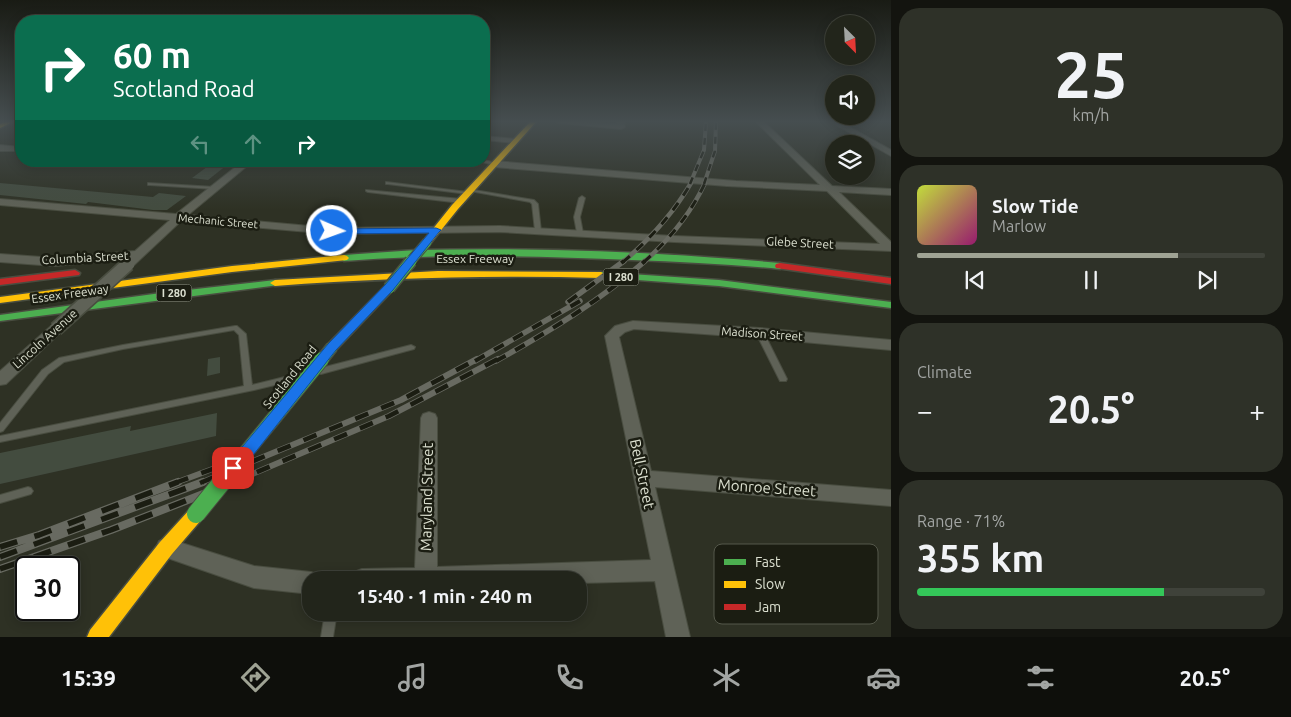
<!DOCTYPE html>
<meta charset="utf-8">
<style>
:root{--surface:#22251b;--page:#2e3128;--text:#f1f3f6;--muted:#a2a5a3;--line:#3f423a;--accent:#9fa394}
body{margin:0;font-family:Ubuntu,sans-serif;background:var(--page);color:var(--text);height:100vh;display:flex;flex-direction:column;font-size:19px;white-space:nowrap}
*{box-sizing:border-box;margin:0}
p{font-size:16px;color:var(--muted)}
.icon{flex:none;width:28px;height:28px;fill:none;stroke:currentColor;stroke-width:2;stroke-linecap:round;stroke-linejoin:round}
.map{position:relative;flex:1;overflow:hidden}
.side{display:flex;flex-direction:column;gap:8px;padding:8px;background:#13140f;width:400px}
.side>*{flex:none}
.top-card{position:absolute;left:15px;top:15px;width:475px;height:152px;border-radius:20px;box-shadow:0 2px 12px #0003,0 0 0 1px var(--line);background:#0b6e4f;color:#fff;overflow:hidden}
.needle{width:32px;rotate:156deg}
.fabs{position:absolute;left:825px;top:15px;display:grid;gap:10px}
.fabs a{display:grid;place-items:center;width:50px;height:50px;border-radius:50%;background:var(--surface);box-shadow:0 2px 12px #0003,0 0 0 1px var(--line);font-size:25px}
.speed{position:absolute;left:15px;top:556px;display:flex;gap:10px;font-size:25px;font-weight:700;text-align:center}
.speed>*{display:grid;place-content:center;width:65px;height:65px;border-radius:50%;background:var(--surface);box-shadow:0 2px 12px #0003,0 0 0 1px var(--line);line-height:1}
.speed .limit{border:2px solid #111;border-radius:8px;background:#fff;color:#111}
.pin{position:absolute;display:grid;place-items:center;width:42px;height:42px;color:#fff;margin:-21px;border-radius:10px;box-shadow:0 2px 8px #0006}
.me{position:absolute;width:55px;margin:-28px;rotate:92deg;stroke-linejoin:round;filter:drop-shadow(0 0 4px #0008)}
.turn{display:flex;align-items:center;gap:18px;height:105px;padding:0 15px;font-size:22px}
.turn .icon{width:65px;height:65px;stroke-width:2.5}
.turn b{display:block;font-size:35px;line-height:42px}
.lanes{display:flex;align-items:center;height:48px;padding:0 15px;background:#0003;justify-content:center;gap:25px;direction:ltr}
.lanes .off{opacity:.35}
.big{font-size:38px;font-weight:700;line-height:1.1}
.side .card{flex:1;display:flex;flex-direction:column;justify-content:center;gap:8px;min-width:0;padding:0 18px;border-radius:20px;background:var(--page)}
.side .dial{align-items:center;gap:0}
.dial b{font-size:65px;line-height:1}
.song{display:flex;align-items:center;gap:15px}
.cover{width:60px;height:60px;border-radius:8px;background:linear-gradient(135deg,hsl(70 70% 55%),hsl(320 70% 35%))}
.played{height:5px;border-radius:2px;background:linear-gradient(90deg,var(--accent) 75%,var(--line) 75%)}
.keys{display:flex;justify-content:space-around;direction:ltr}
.heat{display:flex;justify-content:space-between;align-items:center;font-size:28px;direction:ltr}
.charge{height:8px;border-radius:4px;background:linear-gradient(90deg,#34c759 71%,var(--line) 0)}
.trip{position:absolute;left:302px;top:571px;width:285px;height:50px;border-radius:20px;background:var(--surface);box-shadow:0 2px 12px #0003,0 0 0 1px var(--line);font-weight:700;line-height:50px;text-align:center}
.tabs{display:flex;height:80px;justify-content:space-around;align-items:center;background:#0e0f0b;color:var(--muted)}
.tabs .icon{width:35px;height:35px}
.tabs .current{color:var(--accent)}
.tabs b{font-size:22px;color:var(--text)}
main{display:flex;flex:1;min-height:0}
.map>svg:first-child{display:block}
.building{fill:#434c3f}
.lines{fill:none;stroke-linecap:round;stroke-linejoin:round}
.lane-casing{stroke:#494d40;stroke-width:2}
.street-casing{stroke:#494d40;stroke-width:2}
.fast-casing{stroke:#494d40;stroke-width:3}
.slow-casing{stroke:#494d40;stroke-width:3}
.jam-casing{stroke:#494d40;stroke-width:3}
.lane{fill:#5f6257;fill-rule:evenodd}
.street{fill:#5f6257;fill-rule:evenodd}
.fast{fill:#4caf50;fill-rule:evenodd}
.slow{fill:#ffc107;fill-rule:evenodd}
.jam{fill:#c62828;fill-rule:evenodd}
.rail-far4-casing{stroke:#686a61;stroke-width:4}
.rail-far3-casing{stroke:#686a61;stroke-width:4.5}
.rail-far2-casing{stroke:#686a61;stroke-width:5.5}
.rail-far1-casing{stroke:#686a61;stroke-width:6}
.rail-casing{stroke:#686a61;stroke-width:8}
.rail-far4{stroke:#1b1d12;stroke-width:2.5;stroke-dasharray:7;stroke-linecap:butt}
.rail-far3{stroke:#1b1d12;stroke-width:3;stroke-dasharray:9;stroke-linecap:butt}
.rail-far2{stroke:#1b1d12;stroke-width:4;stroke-dasharray:11;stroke-linecap:butt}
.rail-far1{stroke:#1b1d12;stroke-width:4.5;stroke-dasharray:14;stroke-linecap:butt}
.rail{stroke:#1b1d12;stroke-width:5.5;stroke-dasharray:18;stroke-linecap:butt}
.street-bridge-casing{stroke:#494d40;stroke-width:16;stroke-linecap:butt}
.fast-bridge-far3-casing{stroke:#494d40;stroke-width:11;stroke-linecap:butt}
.fast-bridge-far2-casing{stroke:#494d40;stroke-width:14;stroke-linecap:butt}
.fast-bridge-far1-casing{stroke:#494d40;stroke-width:16;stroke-linecap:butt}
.fast-bridge-casing{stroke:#494d40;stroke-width:20;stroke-linecap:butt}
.street-bridge{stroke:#5f6257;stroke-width:13}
.fast-bridge-far3{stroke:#4caf50;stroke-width:9}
.fast-bridge-far2{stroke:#4caf50;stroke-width:11}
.fast-bridge-far1{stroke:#4caf50;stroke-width:14}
.fast-bridge{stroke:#4caf50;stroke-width:18}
.route{fill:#1a73e8;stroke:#114b97}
.labels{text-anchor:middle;stroke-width:5;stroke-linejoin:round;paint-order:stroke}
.far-street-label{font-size:11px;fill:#dce0d0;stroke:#1b1d12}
.shield{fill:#1b1d12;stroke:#a2a697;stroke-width:1}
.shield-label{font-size:11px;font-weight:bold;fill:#dce0d0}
.street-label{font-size:12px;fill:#dce0d0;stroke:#1b1d12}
.near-street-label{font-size:15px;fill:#dce0d0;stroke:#1b1d12}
.key{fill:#1b1d12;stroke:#55584b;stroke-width:1}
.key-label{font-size:14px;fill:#dce0d0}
</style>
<main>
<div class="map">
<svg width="891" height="637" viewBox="0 0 891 637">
<rect width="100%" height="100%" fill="#2e3124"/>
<path class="building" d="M 215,161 L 232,161 L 208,180 L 192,178 Z
M 0,183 L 153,197 L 159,193 L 186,196 L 167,210 L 153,210 L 88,202 L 86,204 L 0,195 Z
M 220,357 L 220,373 L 207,376 L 208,359 Z
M 217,413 L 216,436 L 0,484 L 0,453 L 131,426 L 130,431 Z"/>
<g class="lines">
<g class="lane-casing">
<path id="lane" d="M 484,160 L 496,163 L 496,164 L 494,165 L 482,162 Z
M 254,161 L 270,162 L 271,161 L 276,161 L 271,165 Z
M 386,182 L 468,192 L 470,193 L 468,194 L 388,184 L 386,184 Z
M 148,183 L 215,187 L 217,188 L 215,189 L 150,185 L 148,185 Z
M 468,189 L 534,200 L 538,204 L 541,231 L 538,233 L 535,231 L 532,204 L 530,202 L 470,191 L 468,190 Z
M 366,190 L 461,199 L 464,201 L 461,203 L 368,192 L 366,191 Z
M 582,196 L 585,198 L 580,217 L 583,233 L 580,235 L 577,233 L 574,217 L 579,198 Z
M 235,326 L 237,326 L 246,334 L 252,385 L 301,373 L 304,374 L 305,376 L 304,378 L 254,390 L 0,442 L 0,436 L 244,386 L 239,335 L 234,330 L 123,349 L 64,362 L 48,374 L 3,431 L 0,432 L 0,423 L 42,370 L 59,358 L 123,345 Z
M 757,331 L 763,331 L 787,379 L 786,381 L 780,381 L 756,333 Z
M 411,345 L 415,347 L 414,349 L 321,374 L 318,373 L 317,371 L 318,369 L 321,368 Z
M 28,487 L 31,488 L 33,491 L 31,494 L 0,503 L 0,495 Z
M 325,612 L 337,612 L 333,637 L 321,637 Z"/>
</g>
<g class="street-casing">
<path id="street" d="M 555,121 L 617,124 L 616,121 L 624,121 L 625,127 L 621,129 L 559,123 Z
M 755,121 L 763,121 L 832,186 L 891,189 L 891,195 L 839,192 L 891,242 L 891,251 L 674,242 L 500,232 L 332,234 L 181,221 L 132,267 L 128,268 L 122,264 L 127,259 L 55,266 L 0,262 L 0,254 L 55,258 L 135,251 L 170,220 L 0,205 L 0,199 L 176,214 L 243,161 L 253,161 L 188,215 L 332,228 L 500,226 L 674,236 L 880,244 L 827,191 L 727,186 L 494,167 L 490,164 L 494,161 L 736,181 L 820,185 Z
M 829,121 L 839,121 L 891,150 L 891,156 Z
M 484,136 L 515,139 L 519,141 L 515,143 L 484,140 Z
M 0,145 L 21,147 L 21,151 L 0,151 Z
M 633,321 L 760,328 L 891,340 L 891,350 L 760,338 L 634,329 L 625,332 L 619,337 L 651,471 L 891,490 L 891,506 L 655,487 L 690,637 L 666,637 L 655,581 L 579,583 L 579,580 L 351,580 L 354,572 L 362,569 L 415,568 L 421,418 L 423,414 L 429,412 L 435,414 L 437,418 L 437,567 L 651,560 L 605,336 L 615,326 Z
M 56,325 L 61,326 L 63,329 L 61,332 L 6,384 L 0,385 L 0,371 L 51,326 Z
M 166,538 L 254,566 L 311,572 L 319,575 L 321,580 L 311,580 L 311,594 L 254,588 L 159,555 L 156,548 L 159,541 Z"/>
</g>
<g class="fast-casing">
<path id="fast" d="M 416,250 C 537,247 660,252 780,263 L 785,266 L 780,269 C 731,264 682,262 632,260 C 536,256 440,253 344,261 L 339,258 L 344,255 Z
M 601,272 L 719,280 L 891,302 L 891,308 L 719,286 L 597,277 L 596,275 Z
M 275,280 L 279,281 L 280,283 L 279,285 L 0,321 L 0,315 L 161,293 Z
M 389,285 L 393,286 L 394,288 L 393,290 L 336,350 L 328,350 L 326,347 L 328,344 L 385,286 Z"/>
</g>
<g class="slow-casing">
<path id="slow" d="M 7,121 L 15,121 L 0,128 L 0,124 Z
M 531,121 L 537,121 L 458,209 L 430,244 L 424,244 L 424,240 L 452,205 Z
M 344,255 L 347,256 L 349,258 L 347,260 L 232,272 L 0,303 L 0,297 L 232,266 Z
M 438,271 L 601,272 L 606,275 L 601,278 C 492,275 384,278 275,286 L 270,283 L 275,280 Z
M 196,507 L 202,509 L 204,514 L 202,519 L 172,554 L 109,637 L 87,637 L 90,630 L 160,542 L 190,509 Z"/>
</g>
<g class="jam-casing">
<path id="jam" d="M 780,263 L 891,278 L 891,284 L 776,268 L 775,266 L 776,264 Z
M 75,270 L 80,273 L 79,275 L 0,285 L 0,279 Z"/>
</g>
<use href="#lane" class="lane"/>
<use href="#street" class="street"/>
<use href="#fast" class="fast"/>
<use href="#slow" class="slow"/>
<use href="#jam" class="jam"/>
<g class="rail-far4-casing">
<path id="rail-far4" d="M 690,184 L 704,150 L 706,121
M 704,184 L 715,151 L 716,121"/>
</g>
<g class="rail-far3-casing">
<path id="rail-far3" d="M 623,262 C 650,239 673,214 691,183
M 644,262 C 669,240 691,213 705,183"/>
</g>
<g class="rail-far2-casing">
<path id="rail-far2" d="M 568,302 L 624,261
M 475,361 L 580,301
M 496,361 C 548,332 600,301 645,261"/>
</g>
<g class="rail-far1-casing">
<path id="rail-far1" d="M 175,483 L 242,458
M 200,483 L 401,400 L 477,359
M 231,483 L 389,416 L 498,359"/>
</g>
<g class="rail-casing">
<path id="rail" d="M 0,547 L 39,535 L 178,482
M 0,557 L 203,482
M 0,569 L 111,530 L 234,482"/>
</g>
<use href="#rail-far4" class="rail-far4"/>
<use href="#rail-far3" class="rail-far3"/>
<use href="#rail-far2" class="rail-far2"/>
<use href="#rail-far1" class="rail-far1"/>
<use href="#rail" class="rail"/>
<g class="street-bridge-casing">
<path id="street-bridge" d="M 56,329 L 128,264"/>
</g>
<g class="fast-bridge-far3-casing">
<path id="fast-bridge-far3" d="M 410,262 L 427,242"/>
</g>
<g class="fast-bridge-far2-casing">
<path id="fast-bridge-far2" d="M 389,288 L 411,261
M 321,361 L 332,347"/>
</g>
<g class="fast-bridge-far1-casing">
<path id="fast-bridge-far1" d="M 221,483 L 322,359"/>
</g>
<g class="fast-bridge-casing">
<path id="fast-bridge" d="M 196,514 L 222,482"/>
</g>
<use href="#street-bridge" class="street-bridge"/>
<use href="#fast-bridge-far3" class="fast-bridge-far3"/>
<use href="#fast-bridge-far2" class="fast-bridge-far2"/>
<use href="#fast-bridge-far1" class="fast-bridge-far1"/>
<use href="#fast-bridge" class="fast-bridge"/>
</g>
<linearGradient id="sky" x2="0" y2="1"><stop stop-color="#191b14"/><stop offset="0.58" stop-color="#464e50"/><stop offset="1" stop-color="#464e50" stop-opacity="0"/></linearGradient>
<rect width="891" height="210" fill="url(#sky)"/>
<path class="route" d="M 436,228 L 441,230 L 439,232 L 393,290 L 336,350 L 239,473 L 233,475 L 228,473 L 226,468 L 228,464 L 328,344 L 385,285 L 429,233 L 332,234 L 328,233 L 328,229 Z"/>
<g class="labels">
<g class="far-street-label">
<text transform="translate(218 221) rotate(5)" y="4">Mechanic Street</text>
</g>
<g class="shield">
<rect x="603.5" y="268.5" width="35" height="17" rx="4"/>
<rect x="156.5" y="284.5" width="35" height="17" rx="4"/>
</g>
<g class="shield-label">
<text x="621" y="281">I 280</text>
<text x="174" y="297">I 280</text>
</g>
<g class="street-label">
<text transform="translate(800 243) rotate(3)" y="4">Glebe Street</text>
<text transform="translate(85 258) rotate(-3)" y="4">Columbia Street</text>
<text x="475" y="263">Essex Freeway</text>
<text transform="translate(70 294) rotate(-8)" y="4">Essex Freeway</text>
<text transform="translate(762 334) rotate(4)" y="4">Madison Street</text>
<text transform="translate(45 339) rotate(-42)" y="4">Lincoln Avenue</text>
<text transform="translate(290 377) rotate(-51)" y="4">Scotland Road</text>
</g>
<g class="near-street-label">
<text transform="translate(642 474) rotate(78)" y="5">Bell Street</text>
<text transform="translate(767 488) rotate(4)" y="5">Monroe Street</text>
<text transform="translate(427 497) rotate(-89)" y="5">Maryland Street</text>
</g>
</g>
<rect x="714" y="544" width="164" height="80" rx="8" class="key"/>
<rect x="724" y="559" width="22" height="6" fill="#4caf50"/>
<rect x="724" y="581" width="22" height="7" fill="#ffc107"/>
<rect x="724" y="604" width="22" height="6" fill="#c62828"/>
<g class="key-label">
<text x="755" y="567">Fast</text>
<text x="755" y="589">Slow</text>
<text x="755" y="612">Jam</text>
</g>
</svg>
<div class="fabs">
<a><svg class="needle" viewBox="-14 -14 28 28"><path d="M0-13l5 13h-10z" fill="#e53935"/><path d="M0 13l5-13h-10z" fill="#a2a5a3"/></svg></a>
<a><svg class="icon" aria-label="sound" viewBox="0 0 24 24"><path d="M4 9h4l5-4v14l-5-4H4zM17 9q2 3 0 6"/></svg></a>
<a><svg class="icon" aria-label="layers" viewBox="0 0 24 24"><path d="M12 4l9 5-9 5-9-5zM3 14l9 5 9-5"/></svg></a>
</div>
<div class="speed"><div class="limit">30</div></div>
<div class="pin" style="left:233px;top:468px;background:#d93025"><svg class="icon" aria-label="arrive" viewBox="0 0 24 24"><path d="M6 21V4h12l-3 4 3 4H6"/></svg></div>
<svg class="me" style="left:332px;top:231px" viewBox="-20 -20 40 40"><circle r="17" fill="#1a73e8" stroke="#fff" stroke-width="3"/><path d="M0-11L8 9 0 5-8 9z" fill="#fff"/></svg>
<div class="trip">15:40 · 1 min · 240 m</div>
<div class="top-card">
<div class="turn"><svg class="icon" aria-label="right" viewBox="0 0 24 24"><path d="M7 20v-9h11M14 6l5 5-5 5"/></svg><div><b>60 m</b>Scotland Road</div></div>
<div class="lanes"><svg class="icon off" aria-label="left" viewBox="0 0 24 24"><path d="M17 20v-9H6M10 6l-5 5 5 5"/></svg><svg class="icon off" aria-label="ahead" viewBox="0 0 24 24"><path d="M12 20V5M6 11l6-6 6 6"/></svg><svg class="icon" aria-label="right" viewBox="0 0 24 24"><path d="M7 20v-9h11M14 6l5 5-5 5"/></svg></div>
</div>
</div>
<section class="side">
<div class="card dial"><b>25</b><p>km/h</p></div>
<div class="card">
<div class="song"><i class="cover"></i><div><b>Slow Tide</b><p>Marlow</p></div></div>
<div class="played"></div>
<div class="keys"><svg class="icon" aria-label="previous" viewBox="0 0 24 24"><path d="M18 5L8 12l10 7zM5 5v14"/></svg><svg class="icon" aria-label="pause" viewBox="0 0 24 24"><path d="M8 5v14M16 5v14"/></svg><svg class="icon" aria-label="next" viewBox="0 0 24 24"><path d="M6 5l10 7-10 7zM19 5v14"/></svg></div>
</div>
<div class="card"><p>Climate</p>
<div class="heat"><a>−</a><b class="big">20.5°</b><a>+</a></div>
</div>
<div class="card"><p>Range · 71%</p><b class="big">355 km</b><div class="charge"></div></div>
</section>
</main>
<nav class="tabs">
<b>15:39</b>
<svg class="icon current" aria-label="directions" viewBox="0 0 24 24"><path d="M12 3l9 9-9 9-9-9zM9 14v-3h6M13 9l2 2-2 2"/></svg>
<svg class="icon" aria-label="music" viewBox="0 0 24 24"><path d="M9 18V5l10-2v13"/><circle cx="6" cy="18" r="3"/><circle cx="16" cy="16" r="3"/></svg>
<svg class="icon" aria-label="phone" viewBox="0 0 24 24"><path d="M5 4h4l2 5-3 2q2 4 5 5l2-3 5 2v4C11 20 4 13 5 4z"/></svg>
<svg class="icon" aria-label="climate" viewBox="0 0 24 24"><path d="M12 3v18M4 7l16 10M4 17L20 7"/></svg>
<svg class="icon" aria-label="car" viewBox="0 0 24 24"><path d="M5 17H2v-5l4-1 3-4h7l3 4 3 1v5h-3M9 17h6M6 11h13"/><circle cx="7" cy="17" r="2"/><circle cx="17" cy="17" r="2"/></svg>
<svg class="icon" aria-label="filters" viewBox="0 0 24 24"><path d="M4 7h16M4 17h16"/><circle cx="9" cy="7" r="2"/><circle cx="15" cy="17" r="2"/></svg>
<b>20.5°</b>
</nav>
